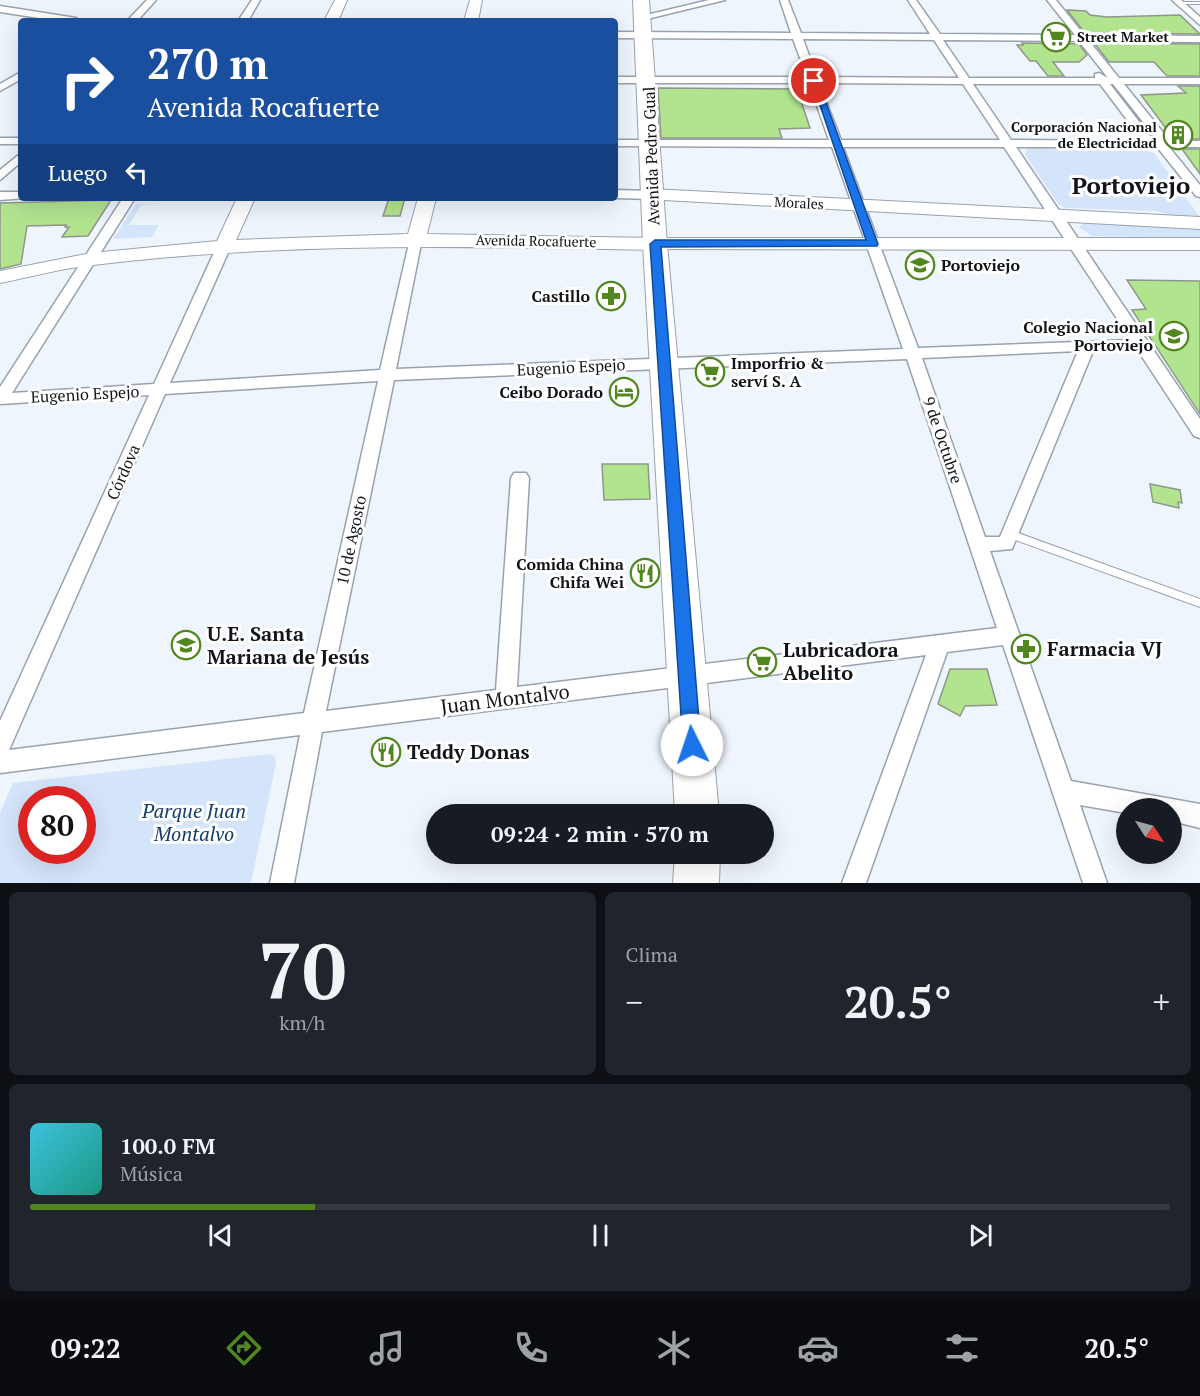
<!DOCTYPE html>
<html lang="es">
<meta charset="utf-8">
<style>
:root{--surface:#171b24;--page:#20242c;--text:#f1f3f6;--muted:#9ea1a6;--line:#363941;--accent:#52871f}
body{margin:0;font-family:"PT Serif",serif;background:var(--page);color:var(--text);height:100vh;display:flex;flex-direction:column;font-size:22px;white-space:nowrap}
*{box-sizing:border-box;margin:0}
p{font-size:20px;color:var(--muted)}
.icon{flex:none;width:33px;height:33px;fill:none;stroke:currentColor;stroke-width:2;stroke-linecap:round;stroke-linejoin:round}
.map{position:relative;height:883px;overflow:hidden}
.details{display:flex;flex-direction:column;gap:9px;padding:9px;background:#0d0f14;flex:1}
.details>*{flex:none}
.banner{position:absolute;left:18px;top:18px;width:600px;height:183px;border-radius:6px;box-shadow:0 6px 24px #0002;background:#1a4fa0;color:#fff;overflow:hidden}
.needle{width:39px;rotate:126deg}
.fabs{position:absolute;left:1116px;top:798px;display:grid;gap:12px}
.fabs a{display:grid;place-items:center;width:66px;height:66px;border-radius:50%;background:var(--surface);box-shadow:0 6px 24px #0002;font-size:30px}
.speed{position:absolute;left:18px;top:786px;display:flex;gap:12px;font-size:30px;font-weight:700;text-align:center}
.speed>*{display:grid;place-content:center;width:78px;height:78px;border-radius:50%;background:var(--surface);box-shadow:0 6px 24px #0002;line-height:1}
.speed .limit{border:9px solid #d22;background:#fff;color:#111}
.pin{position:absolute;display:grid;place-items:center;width:51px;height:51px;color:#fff;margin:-26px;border:3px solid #fff;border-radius:50%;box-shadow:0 2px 6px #0007}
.me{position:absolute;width:66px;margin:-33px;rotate:356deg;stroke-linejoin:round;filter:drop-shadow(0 0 4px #0008)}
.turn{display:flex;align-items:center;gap:21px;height:126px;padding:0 30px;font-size:27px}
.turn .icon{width:78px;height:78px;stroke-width:2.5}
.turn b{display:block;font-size:42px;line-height:51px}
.then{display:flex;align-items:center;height:57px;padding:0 30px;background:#0003;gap:12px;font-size:22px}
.big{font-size:45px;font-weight:700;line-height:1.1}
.details .card{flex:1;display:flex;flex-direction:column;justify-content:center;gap:9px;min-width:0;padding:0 21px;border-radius:9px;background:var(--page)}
.details .dial{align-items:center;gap:0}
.dial b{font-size:78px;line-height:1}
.song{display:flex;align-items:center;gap:18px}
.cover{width:72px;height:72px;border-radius:9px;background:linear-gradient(135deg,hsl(190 70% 55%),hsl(170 70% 35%))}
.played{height:6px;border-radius:3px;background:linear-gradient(90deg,var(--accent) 25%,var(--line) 25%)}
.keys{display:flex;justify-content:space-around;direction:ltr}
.heat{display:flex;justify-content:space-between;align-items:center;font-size:33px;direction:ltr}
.details .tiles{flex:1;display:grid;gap:9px;grid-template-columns:1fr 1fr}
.card:last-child{grid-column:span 2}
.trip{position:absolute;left:426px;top:804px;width:348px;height:60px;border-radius:30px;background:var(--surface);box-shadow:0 6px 24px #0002;font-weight:700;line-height:60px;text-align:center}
.tab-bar{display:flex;height:96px;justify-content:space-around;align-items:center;background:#090b0e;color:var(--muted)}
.tab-bar .icon{width:42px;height:42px}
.tab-bar .active{color:var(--accent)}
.tab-bar b{font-size:27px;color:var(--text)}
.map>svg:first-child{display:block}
.green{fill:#d4e5fb;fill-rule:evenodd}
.building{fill:#b2e490;stroke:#8f978a;stroke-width:1.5}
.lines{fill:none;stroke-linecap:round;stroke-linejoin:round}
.lane-casing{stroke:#98a2ae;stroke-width:2}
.street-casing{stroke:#98a2ae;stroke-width:3}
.secondary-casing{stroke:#98a2ae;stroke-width:2}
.primary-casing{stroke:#98a2ae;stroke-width:2}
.highway-casing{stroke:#98a2ae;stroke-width:2}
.lane{fill:#fff;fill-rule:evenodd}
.street{fill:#fff;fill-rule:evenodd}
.secondary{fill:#fff;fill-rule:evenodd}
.primary{fill:#fff;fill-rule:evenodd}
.highway{fill:#fff;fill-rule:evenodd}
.route{fill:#1a73e8;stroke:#114b97;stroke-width:1.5}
.labels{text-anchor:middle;stroke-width:6;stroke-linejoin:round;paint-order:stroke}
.far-poi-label{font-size:14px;font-weight:bold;fill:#111519;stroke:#fff;text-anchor:start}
.far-street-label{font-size:14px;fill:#111519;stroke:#fff}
.street-label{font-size:16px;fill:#111519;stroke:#fff}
.poi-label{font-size:16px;font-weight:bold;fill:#111519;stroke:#fff;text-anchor:end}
.near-poi-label{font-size:20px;font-weight:bold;fill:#111519;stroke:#fff;text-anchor:start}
.near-street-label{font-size:20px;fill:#111519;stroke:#fff}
.near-park-label{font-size:20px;font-style:italic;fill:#153e6b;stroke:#fff}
.far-town-label{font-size:24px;font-weight:bold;fill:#111519;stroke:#fff}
</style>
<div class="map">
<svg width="1200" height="883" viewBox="0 0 1200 883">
<rect width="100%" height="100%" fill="#eff5fd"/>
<path class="green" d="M 1033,148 L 1139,148 L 1154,153 L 1200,217 L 1167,215 L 1157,211 L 1065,208 L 1058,204 L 1025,154 L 1027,149 Z
M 165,203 L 141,205 L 129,225 L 159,225 L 152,237 L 113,239 L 136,204 Z
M 1086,222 L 1200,229 L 1200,238 L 1092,236 L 1079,227 Z
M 270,754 L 275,757 L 276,763 L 251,883 L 0,883 L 0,813 L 13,783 ZM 32,800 L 82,800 L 82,850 L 32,850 Z"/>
<path class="building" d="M 1067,10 L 1086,11 L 1090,15 L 1107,17 L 1180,15 L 1200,34 L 1085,33 Z
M 1022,43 L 1079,44 L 1087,55 L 1079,62 L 1053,62 L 1064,76 L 1048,76 L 1036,61 L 1030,61 L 1017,45 L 1023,45 Z
M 1094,43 L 1200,44 L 1200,76 L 1167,76 L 1154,62 L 1109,62 Z
M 1178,86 L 1200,86 L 1200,139 L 1174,139 L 1141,95 L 1186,93 Z
M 658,88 L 797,89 L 810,128 L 779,129 L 782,138 L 661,138 Z
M 1182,149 L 1200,149 L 1200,174 Z
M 389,198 L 405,198 L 400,216 L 383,216 Z
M 111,200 L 88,236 L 62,237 L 69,227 L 65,227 L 66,225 L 27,226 L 21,264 L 0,269 L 0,203 Z
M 1127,280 L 1200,281 L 1200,414 L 1132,310 L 1146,309 Z
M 602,464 L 648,464 L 650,499 L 604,500 Z
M 1150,484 L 1180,490 L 1182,503 L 1178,502 L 1179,508 L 1153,502 Z
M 950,669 L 987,669 L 997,705 L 965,706 L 960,716 L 938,704 Z"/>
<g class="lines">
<g class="lane-casing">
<path id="lane" d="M 1179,2 L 1200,2 L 1200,4 L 1177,4 L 1177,2 Z
M 1010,530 L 1200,599 L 1200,607 L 1007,537 L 1005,534 L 1007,531 Z"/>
</g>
<g class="street-casing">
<path id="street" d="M 147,0 L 156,0 L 137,21 L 127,21 Z
M 252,0 L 260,0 L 248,21 L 238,21 Z
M 709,0 L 725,0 L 643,20 L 638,17 Z
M 780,0 L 788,0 L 801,33 L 930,34 L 908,0 L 916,0 L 940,34 L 1075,35 L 1047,0 L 1056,0 L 1084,35 L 1200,36 L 1200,42 L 1089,41 L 1119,78 L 1200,78 L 1200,84 L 1124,84 L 1170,141 L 1200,141 L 1200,147 L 1169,147 L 1200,185 L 1200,197 L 1196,196 L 1157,147 L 1016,147 L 1200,419 L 1200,438 L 1194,436 L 1137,349 L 1093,351 L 1012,549 L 990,551 L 1071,781 L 1200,804 L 1200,828 L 1172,821 L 1172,808 L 1126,808 L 1126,813 L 1080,805 L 1107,883 L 1083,883 L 1003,645 L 947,652 L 866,883 L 842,883 L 926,655 L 322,732 L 294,883 L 270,883 L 300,735 L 0,773 L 0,721 L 149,395 L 0,404 L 0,387 L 123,198 L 135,198 L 12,393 L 154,384 L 217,246 L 224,242 L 231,246 L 170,383 L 380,370 L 410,239 L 416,235 L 422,239 L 396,369 L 903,349 L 832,147 L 615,146 L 615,140 L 829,140 L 809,83 L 615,83 L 615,77 L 807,77 L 793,39 L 615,38 L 615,32 L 791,33 ZM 803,39 L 934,40 L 959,78 L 817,77 ZM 943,40 L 1079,41 L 1108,78 L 1099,73 L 1095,74 L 1095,78 L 969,78 ZM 819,83 L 963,84 L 1000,140 L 841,140 ZM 973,84 L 1100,84 L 1143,141 L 1011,140 ZM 1110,84 L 1113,84 L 1158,141 L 1154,141 ZM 843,147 L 1004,147 L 1131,340 L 918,348 ZM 1078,351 L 1000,537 L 985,537 L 922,358 ZM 907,359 L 997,628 L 517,687 L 529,478 L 526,473 L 514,473 L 511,478 L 496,690 L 326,711 L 394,380 ZM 378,381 L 304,713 L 9,750 L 165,394 Z
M 1172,0 L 1181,0 L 1200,17 L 1200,25 Z
M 0,6 L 76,18 L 81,21 L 59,21 L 0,12 Z
M 21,72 L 21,79 L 0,91 L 0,84 Z
M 0,138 L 21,138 L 21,144 L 0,144 Z
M 21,153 L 21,162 L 0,180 L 0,170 Z
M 615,190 L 652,191 L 658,195 L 652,199 L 615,198 Z
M 0,192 L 21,192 L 21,198 L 26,198 L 0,200 Z"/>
</g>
<g class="secondary-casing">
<path id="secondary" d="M 335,0 L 347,0 L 338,21 L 324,21 Z
M 470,0 L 482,0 L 478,21 L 464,21 Z
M 237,198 L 255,198 L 236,240 L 408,234 L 418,198 L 436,198 L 427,234 L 655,238 L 664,244 L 655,250 C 467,246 280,242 93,265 C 62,268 31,277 0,283 L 0,271 L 91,253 L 217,241 Z"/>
</g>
<g class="primary-casing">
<path id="primary" d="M 652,189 L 1200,217 L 1200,229 L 645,199 L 642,195 L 645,191 Z
M 655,238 L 1200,238 L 1200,250 L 647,249 L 644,244 L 647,239 Z"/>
</g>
<g class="highway-casing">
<path id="highway" d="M 633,0 L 649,0 L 667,244 L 719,814 L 675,814 L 643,244 Z
M 675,854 L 720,854 L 719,883 L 673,883 Z"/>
</g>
<use href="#lane" class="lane"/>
<use href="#street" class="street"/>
<use href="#secondary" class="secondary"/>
<use href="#primary" class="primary"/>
<use href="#highway" class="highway"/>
</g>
<path class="route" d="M 811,79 L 818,81 L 878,244 L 877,246 L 661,247 L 701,745 L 698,751 L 692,754 L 685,751 L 683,745 L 650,244 L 655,240 L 866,240 Z"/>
<defs>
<g id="supermarket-ring" transform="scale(1.5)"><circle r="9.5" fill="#fff" stroke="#52871f" stroke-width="1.5"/><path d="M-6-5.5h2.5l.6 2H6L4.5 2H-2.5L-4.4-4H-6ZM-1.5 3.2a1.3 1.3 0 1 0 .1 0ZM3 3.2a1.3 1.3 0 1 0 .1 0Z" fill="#52871f"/></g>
<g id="building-ring" transform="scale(1.5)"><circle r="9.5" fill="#fff" stroke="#52871f" stroke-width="1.5"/><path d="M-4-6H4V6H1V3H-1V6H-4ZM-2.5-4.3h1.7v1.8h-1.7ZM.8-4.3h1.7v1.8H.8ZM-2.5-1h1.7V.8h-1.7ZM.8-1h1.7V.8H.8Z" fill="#52871f"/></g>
<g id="university-ring" transform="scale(1.5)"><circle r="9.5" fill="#fff" stroke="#52871f" stroke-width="1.5"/><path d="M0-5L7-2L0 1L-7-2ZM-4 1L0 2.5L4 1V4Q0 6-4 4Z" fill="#52871f"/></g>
<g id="pharmacy-ring" transform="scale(1.5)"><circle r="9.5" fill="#fff" stroke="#52871f" stroke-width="1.5"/><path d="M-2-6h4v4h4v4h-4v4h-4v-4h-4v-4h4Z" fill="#52871f"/></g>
<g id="school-ring" transform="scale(1.5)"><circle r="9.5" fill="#fff" stroke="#52871f" stroke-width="1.5"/><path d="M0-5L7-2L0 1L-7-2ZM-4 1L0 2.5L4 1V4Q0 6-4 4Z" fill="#52871f"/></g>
<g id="hotel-ring" transform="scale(1.5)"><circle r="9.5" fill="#fff" stroke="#52871f" stroke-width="1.5"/><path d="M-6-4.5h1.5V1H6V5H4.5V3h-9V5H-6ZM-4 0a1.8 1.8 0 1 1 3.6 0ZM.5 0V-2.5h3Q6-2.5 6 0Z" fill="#52871f"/></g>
<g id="restaurant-ring" transform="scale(1.5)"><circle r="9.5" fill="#fff" stroke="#52871f" stroke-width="1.5"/><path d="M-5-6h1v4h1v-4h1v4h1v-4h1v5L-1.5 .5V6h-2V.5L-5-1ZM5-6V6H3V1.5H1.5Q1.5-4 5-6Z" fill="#52871f"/></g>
</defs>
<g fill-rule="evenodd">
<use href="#supermarket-ring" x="1056" y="37"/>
<use href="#building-ring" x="1178" y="135"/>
<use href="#university-ring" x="920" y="265"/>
<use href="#pharmacy-ring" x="611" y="296"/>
<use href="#school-ring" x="1174" y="336"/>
<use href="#supermarket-ring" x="710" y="372"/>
<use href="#hotel-ring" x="624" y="392"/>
<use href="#restaurant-ring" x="645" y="573"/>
<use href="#school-ring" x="186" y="645"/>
<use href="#pharmacy-ring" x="1026" y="649"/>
<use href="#supermarket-ring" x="762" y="662"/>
<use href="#restaurant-ring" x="386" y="752"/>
</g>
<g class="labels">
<g class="far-poi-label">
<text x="1077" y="42">Street Market</text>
<text x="1157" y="132" text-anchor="end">Corporación Nacional<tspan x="1157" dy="16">de Electricidad</tspan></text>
</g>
<g class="far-street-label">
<text transform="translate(799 203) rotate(3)" y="5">Morales</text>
<text transform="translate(536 241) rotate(1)" y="5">Avenida Rocafuerte</text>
</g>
<g class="street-label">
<text transform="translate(651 156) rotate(-92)" y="6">Avenida Pedro Gual</text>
<text transform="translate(571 367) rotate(-3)" y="6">Eugenio Espejo</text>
<text transform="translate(85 394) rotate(-3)" y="6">Eugenio Espejo</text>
<text transform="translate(943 440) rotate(71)" y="6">9 de Octubre</text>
<text transform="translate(123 472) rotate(-66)" y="6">Córdova</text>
<text transform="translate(351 540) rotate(-78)" y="6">10 de Agosto</text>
</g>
<g class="poi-label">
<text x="941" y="271" text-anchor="start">Portoviejo</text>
<text x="590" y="302">Castillo</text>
<text x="1153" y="333">Colegio Nacional<tspan x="1153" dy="18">Portoviejo</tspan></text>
<text x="731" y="369" text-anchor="start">Imporfrio &amp;<tspan x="731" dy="18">serví S. A</tspan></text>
<text x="603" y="398">Ceibo Dorado</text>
<text x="624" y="570">Comida China<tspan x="624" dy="18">Chifa Wei</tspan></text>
</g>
<g class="near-poi-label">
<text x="207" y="641">U.E. Santa<tspan x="207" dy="23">Mariana de Jesús</tspan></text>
<text x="1047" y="656">Farmacia VJ</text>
<text x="783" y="657">Lubricadora<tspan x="783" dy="23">Abelito</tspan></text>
<text x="407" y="759">Teddy Donas</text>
</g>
<g class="near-street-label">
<text transform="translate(505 699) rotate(-7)" y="7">Juan Montalvo</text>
</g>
<g class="near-park-label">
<text x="194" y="818">Parque Juan<tspan x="194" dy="23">Montalvo</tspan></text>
</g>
<g class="far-town-label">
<text x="1131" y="194">Portoviejo</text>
</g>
</g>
</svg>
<div class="fabs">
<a><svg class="needle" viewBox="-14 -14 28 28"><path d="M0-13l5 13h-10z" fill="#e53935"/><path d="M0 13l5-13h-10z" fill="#9ea1a6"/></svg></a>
</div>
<div class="speed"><div class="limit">80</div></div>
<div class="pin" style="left:814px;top:81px;background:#d93025"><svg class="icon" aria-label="arrive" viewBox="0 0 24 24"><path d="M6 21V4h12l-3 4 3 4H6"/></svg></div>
<svg class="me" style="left:692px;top:745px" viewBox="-20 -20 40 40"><circle r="19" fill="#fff"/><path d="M0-13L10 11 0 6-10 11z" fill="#1a73e8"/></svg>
<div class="trip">09:24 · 2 min · 570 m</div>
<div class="banner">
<div class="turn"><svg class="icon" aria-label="right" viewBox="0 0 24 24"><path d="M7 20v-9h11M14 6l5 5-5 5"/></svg><div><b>270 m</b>Avenida Rocafuerte</div></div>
<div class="then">Luego<svg class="icon" aria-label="left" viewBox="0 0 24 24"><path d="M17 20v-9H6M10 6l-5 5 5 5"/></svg></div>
</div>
</div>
<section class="details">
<div class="tiles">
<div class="card dial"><b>70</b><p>km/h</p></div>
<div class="card"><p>Clima</p>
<div class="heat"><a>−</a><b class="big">20.5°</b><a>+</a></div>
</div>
<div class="card">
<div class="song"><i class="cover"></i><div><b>100.0 FM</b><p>Música</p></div></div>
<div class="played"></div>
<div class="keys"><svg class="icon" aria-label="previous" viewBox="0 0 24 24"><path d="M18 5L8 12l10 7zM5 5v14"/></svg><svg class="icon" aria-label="pause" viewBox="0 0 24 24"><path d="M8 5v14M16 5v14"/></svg><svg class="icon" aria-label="next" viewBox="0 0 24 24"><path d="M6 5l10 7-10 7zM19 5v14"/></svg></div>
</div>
</div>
</section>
<nav class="tab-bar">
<b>09:22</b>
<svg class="icon active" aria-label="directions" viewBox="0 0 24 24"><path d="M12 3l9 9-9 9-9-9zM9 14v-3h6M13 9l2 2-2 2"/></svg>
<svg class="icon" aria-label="music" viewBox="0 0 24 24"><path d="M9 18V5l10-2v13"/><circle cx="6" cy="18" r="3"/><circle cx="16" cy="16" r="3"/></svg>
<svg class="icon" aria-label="phone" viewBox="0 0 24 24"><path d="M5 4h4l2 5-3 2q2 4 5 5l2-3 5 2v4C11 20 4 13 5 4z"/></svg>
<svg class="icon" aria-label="climate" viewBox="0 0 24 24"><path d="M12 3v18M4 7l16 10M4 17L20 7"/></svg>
<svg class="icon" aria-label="car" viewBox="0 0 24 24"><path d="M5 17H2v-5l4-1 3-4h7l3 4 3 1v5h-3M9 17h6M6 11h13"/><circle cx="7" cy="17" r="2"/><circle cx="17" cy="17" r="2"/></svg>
<svg class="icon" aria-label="filters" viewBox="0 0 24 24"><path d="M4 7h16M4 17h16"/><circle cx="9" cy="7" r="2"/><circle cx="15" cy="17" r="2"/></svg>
<b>20.5°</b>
</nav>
